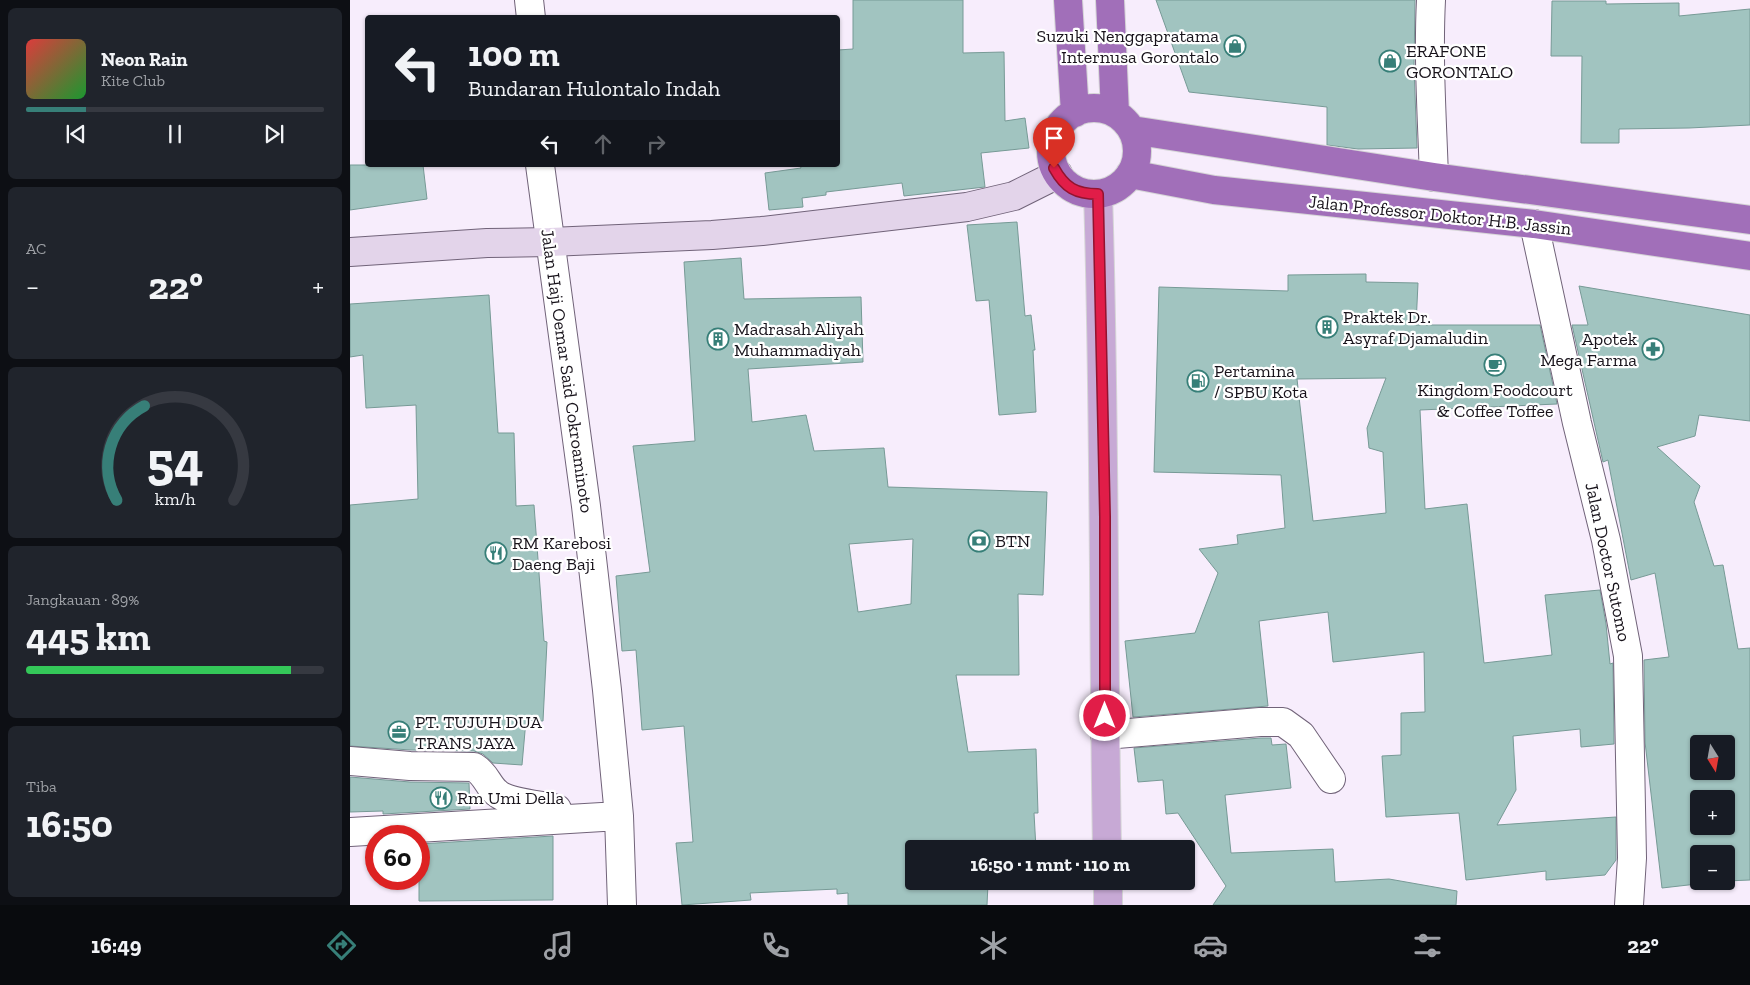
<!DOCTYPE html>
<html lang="id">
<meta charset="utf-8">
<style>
:root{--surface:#171b24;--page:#20242c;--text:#f1f3f6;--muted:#9ea1a6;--line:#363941;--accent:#377f78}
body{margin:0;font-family:"Zilla Slab",serif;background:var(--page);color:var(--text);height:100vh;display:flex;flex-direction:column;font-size:19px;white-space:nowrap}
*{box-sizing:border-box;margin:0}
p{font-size:16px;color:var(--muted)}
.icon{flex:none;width:28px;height:28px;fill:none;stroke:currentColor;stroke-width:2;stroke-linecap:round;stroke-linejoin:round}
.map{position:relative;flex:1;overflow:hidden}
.details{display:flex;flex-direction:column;gap:8px;padding:8px;background:#0d0f14;width:350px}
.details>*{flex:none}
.guide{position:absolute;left:15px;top:15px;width:475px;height:152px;border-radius:5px;box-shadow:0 1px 4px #0004;background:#171b24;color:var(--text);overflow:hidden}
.needle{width:32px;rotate:169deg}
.tools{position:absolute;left:1340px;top:735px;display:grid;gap:10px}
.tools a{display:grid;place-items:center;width:45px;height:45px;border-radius:5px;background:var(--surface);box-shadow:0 1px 4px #0004;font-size:25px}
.speed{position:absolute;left:15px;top:825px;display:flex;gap:10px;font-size:25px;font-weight:700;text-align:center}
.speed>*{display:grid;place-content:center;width:65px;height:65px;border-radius:50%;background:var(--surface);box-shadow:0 1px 4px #0004;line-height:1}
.speed .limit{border:8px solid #d22;background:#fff;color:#111}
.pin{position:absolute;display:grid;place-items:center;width:42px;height:42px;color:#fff;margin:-51px -21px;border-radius:50% 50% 50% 0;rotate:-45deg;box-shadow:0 0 5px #0007}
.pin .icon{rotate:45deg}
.me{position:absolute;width:55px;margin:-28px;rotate:0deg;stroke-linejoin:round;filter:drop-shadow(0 0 4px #0008)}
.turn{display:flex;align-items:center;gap:18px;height:105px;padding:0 20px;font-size:22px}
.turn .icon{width:65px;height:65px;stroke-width:2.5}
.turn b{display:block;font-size:35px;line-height:42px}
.lanes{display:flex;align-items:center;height:48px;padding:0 20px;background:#0003;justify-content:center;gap:25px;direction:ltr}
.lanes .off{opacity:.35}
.big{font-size:38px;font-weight:700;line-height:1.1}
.details .tile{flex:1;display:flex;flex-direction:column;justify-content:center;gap:8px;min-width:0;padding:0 18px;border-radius:8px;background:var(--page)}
.details .dial{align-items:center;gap:0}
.dial svg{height:130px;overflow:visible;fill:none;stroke:var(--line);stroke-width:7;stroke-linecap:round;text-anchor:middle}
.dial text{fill:var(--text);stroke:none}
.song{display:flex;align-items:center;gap:15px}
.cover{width:60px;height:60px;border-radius:8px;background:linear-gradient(135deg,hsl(0 70% 55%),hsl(130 70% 35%))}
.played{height:5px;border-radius:2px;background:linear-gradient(90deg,var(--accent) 20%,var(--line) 20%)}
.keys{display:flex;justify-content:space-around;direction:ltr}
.heat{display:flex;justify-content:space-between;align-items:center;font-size:28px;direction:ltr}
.charge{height:8px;border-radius:4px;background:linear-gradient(90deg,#34c759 89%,var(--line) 0)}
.trip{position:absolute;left:555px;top:840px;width:290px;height:50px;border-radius:5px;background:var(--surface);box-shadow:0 1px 4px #0004;font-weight:700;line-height:50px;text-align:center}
.menu{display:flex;height:80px;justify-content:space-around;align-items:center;background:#090b0e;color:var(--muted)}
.menu .icon{width:35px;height:35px}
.menu .selected{color:var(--accent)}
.menu b{font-size:22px;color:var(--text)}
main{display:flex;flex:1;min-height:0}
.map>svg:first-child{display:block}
.building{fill:#a1c4c0;stroke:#779a96;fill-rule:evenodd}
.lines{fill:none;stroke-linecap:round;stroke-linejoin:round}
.street-casing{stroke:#716379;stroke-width:30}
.secondary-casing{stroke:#716379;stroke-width:30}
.primary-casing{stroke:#d5d5d6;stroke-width:30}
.highway-casing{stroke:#d5d5d6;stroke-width:30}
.street{stroke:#fff;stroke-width:28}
.secondary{stroke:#e3d4ea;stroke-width:28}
.primary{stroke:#c7a9d5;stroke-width:28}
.highway{stroke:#a16fb9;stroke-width:28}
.route-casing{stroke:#92132f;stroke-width:12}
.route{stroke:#e11d48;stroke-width:9}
.labels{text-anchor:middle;stroke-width:4.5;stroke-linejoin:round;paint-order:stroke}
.poi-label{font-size:18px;fill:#18131b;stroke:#fff;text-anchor:start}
.street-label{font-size:18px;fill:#18131b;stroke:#fff}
</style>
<main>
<section class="details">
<div class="tile">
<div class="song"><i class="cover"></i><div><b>Neon Rain</b><p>Kite Club</p></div></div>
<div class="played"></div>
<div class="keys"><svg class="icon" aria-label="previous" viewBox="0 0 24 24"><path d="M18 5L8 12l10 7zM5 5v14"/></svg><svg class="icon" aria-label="pause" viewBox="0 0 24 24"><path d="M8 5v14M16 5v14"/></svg><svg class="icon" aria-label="next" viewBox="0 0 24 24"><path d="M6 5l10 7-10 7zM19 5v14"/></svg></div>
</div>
<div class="tile"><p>AC</p>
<div class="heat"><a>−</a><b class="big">22°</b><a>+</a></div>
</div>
<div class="tile dial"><svg viewBox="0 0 100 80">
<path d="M14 69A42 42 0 1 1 86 69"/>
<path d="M14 69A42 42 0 0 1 31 11" stroke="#377f78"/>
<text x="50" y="56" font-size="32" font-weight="700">54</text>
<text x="50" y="72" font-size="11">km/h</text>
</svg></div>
<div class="tile"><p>Jangkauan · 89%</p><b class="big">445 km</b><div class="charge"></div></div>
<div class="tile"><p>Tiba</p><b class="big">16:50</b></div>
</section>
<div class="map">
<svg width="1400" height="905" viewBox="0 0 1400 905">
<rect width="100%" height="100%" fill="#f7edfc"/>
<path class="building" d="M 503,0 L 613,0 L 613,53 L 654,52 L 655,121 L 675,118 L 679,148 L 631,153 L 635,187 L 554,196 L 552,183 L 476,192 L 476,195 L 452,198 L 453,207 L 419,210 L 415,173 L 451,168 L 450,165 L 488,165 L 488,50 L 503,49 Z
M 806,0 L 1065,0 L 1064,67 L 1067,148 L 1008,149 L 977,145 L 977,107 L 839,92 Z
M 1202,1 L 1256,1 L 1256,4 L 1329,3 L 1329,16 L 1400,9 L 1400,125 L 1339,128 L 1269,129 L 1269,143 L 1231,143 L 1232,56 L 1201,56 Z
M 0,165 L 73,165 L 77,199 L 0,210 Z
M 667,222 L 675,316 L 681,315 L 685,350 L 683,350 L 686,412 L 649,415 L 639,300 L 626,301 L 617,225 Z
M 391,258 L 394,299 L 511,297 L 513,362 L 398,369 L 402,422 L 456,415 L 464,451 L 534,448 L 538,487 L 697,492 L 693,595 L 668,594 L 669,675 L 606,675 L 618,752 L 686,749 L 688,813 L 684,813 L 686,849 L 564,849 L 564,881 L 686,881 L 638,884 L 637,905 L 498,905 L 498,893 L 487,894 L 487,889 L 400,893 L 401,900 L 332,905 L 326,843 L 343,842 L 334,726 L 292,730 L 286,650 L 272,651 L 266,576 L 300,572 L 283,446 L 345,441 L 334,262 ZM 563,539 L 561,604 L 508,612 L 499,544 Z
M 1016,274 L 1016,282 L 1068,283 L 1066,325 L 1190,325 L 1207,404 L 1070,410 L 1075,509 L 1117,504 L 1134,663 L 1202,655 L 1195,595 L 1250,590 L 1256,624 L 1260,664 L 1263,663 L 1264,744 L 1231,747 L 1230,729 L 1163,736 L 1166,790 L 1147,825 L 1266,817 L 1266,860 L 1255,875 L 1196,880 L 1196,871 L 1116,880 L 1109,813 L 1036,817 L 1032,756 L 1051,755 L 1051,713 L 1075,712 L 1074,652 L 983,662 L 978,612 L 909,621 L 918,706 L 783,717 L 775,641 L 845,633 L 868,573 L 849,549 L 888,544 L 887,535 L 935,528 L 931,475 L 804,472 L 809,287 L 938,291 L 938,275 ZM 1036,378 L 1017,428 L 1019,448 L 1033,452 L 1036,513 L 963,521 L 947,379 Z
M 1229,286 L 1400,315 L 1400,421 L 1349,415 L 1345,436 L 1307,447 L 1350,486 L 1344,502 L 1364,566 L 1373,565 L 1388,649 L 1400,648 L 1400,880 L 1376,881 L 1376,854 L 1349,854 L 1349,881 L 1373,881 L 1312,888 L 1295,742 L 1294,660 L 1319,657 L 1305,573 L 1281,580 L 1258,460 L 1253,462 L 1222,325 L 1238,325 ZM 1349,744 L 1376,744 L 1376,771 L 1349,771 ZM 1349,799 L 1376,799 L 1376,826 L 1349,826 Z
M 139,295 L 148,433 L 164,433 L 166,506 L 184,505 L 194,641 L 197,642 L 193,721 L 176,720 L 172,765 L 143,763 L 133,754 L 124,751 L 61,750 L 0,746 L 0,505 L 68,499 L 66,405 L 16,408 L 13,355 L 0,357 L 0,304 Z
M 911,738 L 921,738 L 922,745 L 936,744 L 941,788 L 875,795 L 881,853 L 983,849 L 985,882 L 1039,879 L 1107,891 L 1106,905 L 863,905 L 876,886 L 828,813 L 816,814 L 813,780 L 788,782 L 784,748 Z
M 0,777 L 60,782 L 119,783 L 120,809 L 33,814 L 33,811 L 0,812 Z
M 203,836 L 203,900 L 69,901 L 69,844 Z"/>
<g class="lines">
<g class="street-casing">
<path id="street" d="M 179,0 L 181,18
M 1081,0 C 1078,59 1082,118 1084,177
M 190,165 L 236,506 L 257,690 L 269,816 L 272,905
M 1184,224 L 1227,423 L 1256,540 L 1278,656 L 1282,858 L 1279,905
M 755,735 L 910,722 L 933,722 L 951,735 L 981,779
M 0,761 L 60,766 L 124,767 C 137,775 137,785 147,793 C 158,803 192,805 207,809
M 0,832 L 269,816"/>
</g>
<g class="secondary-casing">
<path id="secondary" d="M 0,252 L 137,243 L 200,242 L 362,235 L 412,231 L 617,207 L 664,196 L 708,174"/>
</g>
<g class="primary-casing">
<path id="primary" d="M 748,194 C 755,412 753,631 757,849
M 758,881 L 758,905"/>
</g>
<g class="highway-casing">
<path id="highway" d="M 718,0 L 725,113
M 760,0 L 765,113
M701 151a43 43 0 1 1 86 0a43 43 0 1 1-86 0Z
M 782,130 L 1084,177 L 1400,220
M 780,174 L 864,190 L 1184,224 L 1400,256"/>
</g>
<use href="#street" class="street"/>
<use href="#secondary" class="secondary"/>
<use href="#primary" class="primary"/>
<use href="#highway" class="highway"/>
</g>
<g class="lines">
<g class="route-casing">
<path id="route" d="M 704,168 C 715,188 726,194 748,194 L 755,517 L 755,716"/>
</g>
<use href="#route" class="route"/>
</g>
<defs>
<g id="shop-ring" transform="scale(1.125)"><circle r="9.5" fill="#fff" stroke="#377f78" stroke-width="1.5"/><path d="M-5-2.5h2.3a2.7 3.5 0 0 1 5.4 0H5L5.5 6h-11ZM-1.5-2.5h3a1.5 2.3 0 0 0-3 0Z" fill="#377f78"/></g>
<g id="building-ring" transform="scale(1.125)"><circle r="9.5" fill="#fff" stroke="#377f78" stroke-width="1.5"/><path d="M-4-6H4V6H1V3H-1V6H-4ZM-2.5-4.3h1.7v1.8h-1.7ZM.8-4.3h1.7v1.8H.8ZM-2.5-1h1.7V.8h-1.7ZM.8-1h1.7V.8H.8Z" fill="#377f78"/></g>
<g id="pharmacy-ring" transform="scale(1.125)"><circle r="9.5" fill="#fff" stroke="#377f78" stroke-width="1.5"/><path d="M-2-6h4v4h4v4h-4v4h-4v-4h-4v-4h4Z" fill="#377f78"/></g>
<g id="cafe-ring" transform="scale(1.125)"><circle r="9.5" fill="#fff" stroke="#377f78" stroke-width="1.5"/><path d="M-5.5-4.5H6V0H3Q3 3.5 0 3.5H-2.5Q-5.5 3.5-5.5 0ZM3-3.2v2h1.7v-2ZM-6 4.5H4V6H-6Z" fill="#377f78"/></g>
<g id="fuel-ring" transform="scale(1.125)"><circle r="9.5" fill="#fff" stroke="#377f78" stroke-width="1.5"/><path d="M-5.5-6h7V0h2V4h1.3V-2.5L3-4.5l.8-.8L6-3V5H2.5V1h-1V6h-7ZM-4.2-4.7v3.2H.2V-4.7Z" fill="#377f78"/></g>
<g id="bank-ring" transform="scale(1.125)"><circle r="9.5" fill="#fff" stroke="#377f78" stroke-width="1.5"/><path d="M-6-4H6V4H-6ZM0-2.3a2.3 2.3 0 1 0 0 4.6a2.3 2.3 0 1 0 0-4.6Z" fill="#377f78"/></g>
<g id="restaurant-ring" transform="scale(1.125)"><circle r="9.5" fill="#fff" stroke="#377f78" stroke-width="1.5"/><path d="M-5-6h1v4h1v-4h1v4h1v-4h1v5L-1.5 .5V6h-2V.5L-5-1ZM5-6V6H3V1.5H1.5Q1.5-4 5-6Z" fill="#377f78"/></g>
<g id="office-ring" transform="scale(1.125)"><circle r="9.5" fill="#fff" stroke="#377f78" stroke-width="1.5"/><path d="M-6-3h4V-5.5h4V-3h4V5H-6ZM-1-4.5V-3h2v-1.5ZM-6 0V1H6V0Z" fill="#377f78"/></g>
</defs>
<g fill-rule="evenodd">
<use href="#shop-ring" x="885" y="46"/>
<use href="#shop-ring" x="1040" y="61"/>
<use href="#building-ring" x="977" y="327"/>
<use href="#building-ring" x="368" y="339"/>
<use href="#pharmacy-ring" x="1303" y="349"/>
<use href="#cafe-ring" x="1145" y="365"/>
<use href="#fuel-ring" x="848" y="381"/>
<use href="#bank-ring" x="629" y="541"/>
<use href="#restaurant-ring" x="146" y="553"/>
<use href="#office-ring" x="49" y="732"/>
<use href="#restaurant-ring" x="91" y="798"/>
</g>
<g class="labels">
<g class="poi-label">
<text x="869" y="42" text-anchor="end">Suzuki Nenggapratama<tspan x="869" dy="21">Internusa Gorontalo</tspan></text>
<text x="1056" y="57">ERAFONE<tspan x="1056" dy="21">GORONTALO</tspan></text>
<text x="993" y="323">Praktek Dr.<tspan x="993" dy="21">Asyraf Djamaludin</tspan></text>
<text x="384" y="335">Madrasah Aliyah<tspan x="384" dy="21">Muhammadiyah</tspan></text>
<text x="1287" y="345" text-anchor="end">Apotek<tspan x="1287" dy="21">Mega Farma</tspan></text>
<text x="864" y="377">Pertamina<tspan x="864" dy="21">/ SPBU Kota</tspan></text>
<text x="1145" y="396" text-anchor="middle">Kingdom Foodcourt<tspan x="1145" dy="21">&amp; Coffee Toffee</tspan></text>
<text x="645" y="547">BTN</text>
<text x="162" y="549">RM Karebosi<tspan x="162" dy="21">Daeng Baji</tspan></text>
<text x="65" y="728">PT. TUJUH DUA<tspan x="65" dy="21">TRANS JAYA</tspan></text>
<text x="107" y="804">Rm Umi Della</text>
</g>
<g class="street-label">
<text transform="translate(1090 215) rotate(6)" y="6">Jalan Professor Doktor H.B. Jassin</text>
<text transform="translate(217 371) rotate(82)" y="6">Jalan Haji Oemar Said Cokroaminoto</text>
<text transform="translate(1258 562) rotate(78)" y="6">Jalan Doctor Sutomo</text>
</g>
</g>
</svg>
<div class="tools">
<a><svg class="needle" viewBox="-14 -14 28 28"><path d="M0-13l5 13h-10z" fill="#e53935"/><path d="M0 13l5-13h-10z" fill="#9ea1a6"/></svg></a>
<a>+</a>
<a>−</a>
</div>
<div class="speed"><div class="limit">60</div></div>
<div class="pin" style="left:704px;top:168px;background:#d93025"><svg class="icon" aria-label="arrive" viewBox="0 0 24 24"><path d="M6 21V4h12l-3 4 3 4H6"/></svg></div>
<svg class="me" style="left:755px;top:716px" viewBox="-20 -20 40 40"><circle r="17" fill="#e11d48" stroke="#fff" stroke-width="3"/><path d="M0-11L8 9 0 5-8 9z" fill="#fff"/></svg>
<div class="trip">16:50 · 1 mnt · 110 m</div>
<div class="guide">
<div class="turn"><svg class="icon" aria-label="left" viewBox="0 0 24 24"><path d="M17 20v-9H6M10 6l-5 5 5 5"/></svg><div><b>100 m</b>Bundaran Hulontalo Indah</div></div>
<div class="lanes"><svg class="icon" aria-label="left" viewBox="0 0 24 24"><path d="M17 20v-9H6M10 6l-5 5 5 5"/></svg><svg class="icon off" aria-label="ahead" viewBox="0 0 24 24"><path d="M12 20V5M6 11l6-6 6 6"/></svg><svg class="icon off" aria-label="right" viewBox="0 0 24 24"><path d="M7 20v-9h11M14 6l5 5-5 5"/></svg></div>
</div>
</div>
</main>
<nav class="menu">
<b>16:49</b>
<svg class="icon selected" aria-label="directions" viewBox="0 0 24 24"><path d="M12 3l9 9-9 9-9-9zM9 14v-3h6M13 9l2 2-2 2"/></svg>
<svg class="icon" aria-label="music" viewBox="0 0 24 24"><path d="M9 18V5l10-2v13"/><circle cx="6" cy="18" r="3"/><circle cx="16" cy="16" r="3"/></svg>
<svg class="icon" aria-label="phone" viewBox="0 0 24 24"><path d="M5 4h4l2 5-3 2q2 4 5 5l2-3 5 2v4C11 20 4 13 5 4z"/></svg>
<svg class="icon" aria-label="climate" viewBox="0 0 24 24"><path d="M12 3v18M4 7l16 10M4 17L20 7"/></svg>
<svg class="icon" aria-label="car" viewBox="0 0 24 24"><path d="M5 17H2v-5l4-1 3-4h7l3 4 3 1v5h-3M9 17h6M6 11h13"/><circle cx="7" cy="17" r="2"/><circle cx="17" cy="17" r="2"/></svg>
<svg class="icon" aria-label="filters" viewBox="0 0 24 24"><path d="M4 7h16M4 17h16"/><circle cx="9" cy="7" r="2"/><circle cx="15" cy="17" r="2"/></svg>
<b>22°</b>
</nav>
